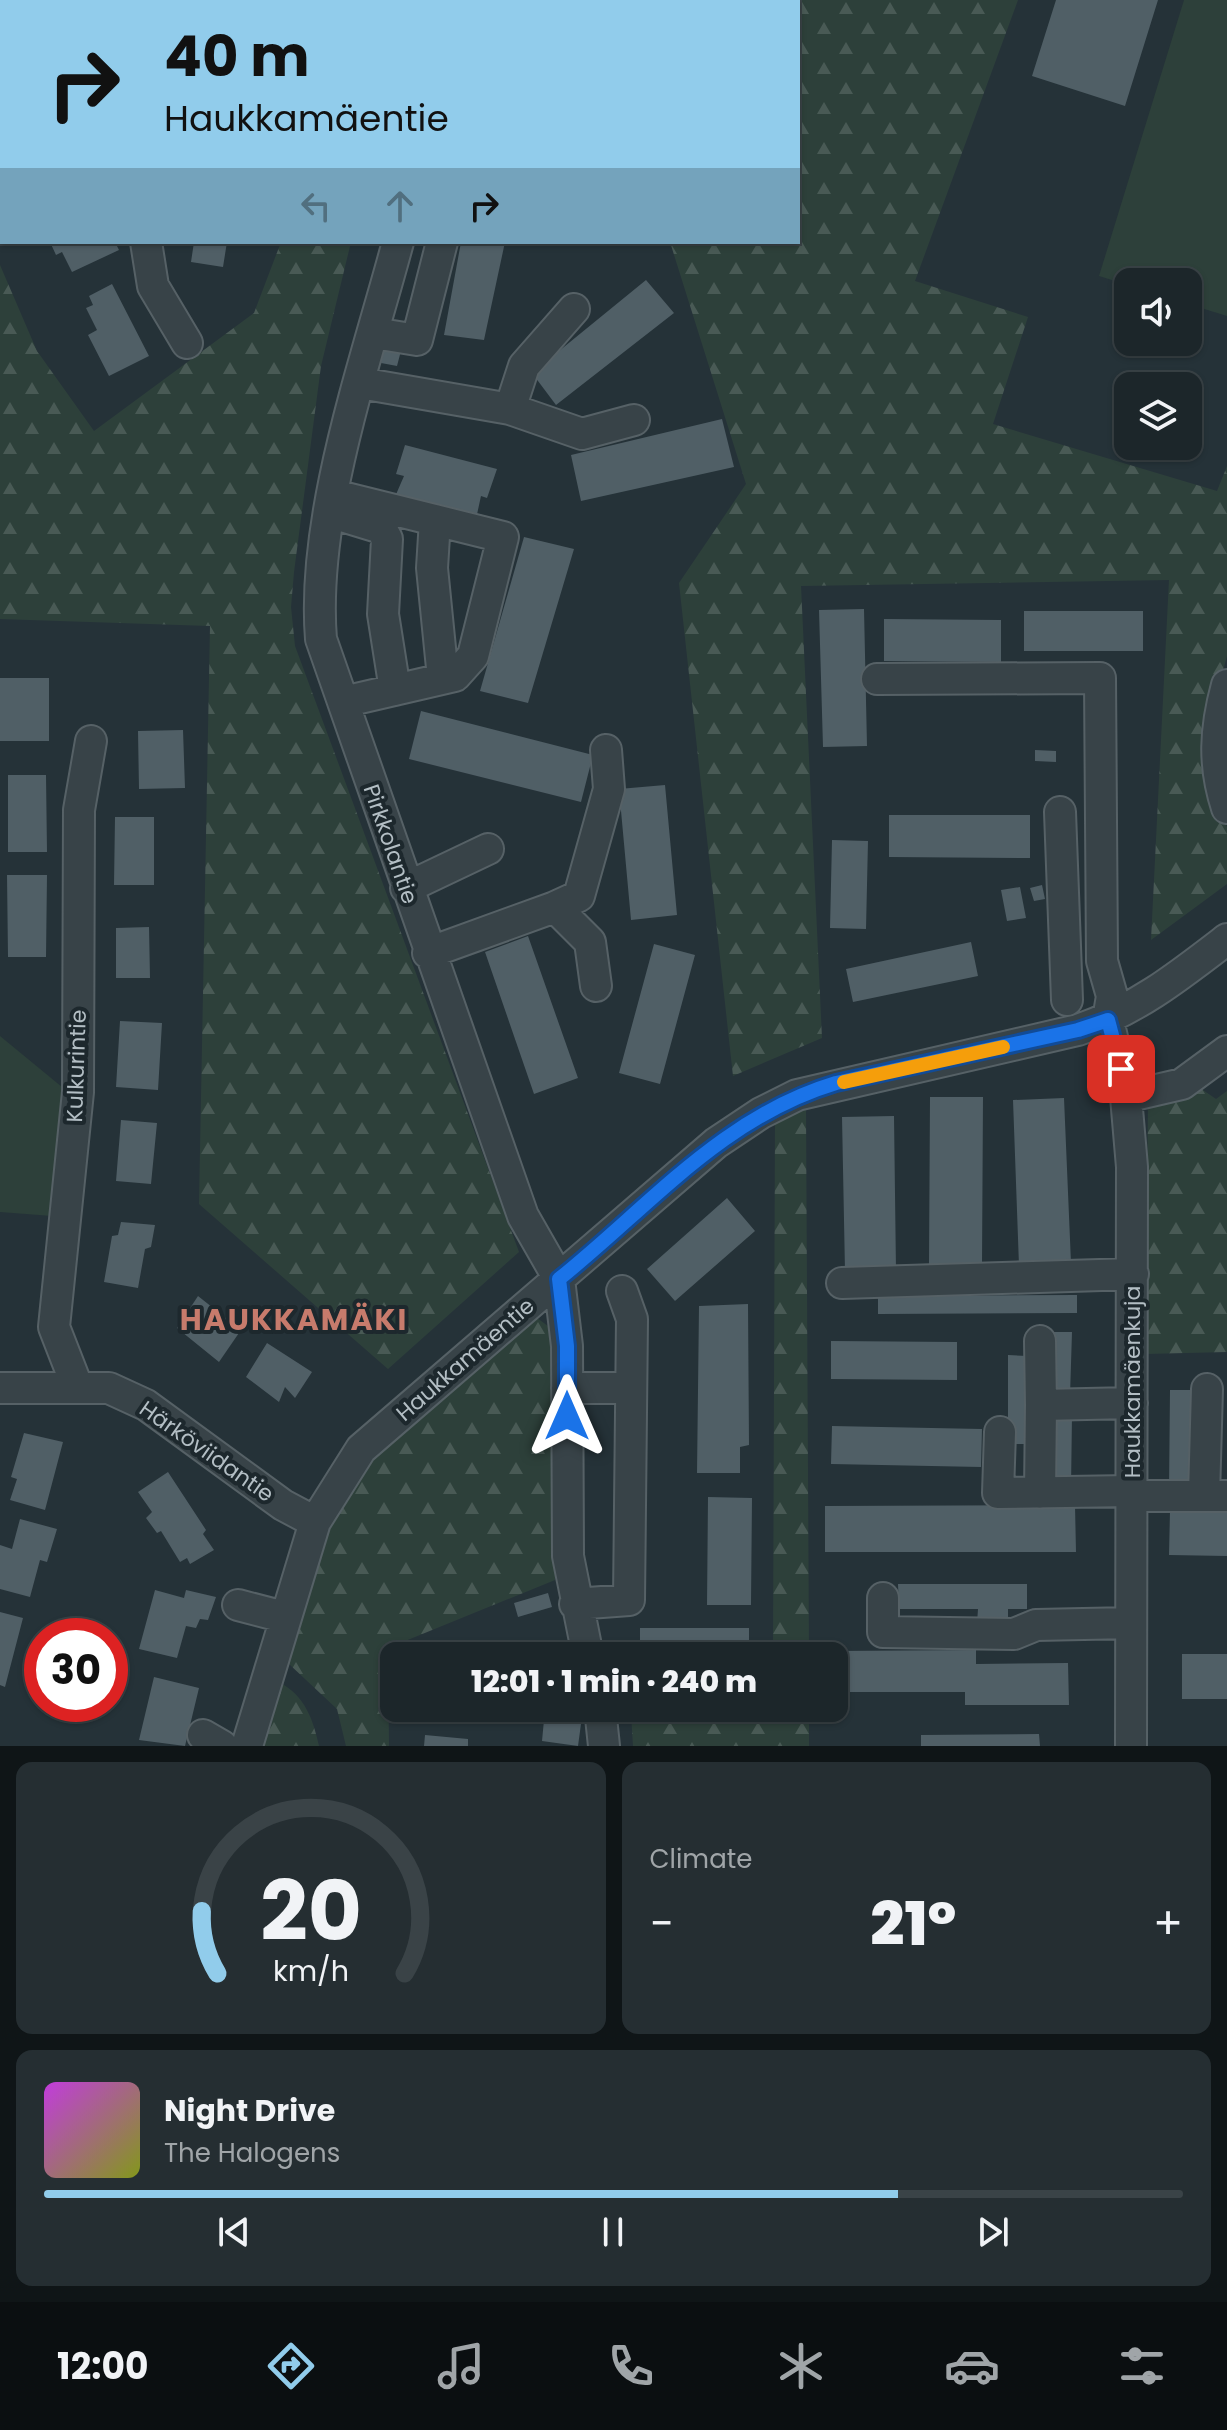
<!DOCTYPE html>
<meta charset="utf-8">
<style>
:root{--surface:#1c262a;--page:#252e32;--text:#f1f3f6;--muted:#a0a5a8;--line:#3a4347;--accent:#91cceb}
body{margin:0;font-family:Poppins,sans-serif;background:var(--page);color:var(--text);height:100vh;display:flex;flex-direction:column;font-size:30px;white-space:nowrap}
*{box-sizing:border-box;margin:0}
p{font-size:26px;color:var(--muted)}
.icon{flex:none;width:44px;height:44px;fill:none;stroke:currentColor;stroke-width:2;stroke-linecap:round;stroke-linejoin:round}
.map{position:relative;height:1746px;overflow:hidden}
.side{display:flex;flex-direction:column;gap:16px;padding:16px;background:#0f1517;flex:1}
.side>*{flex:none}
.hud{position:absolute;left:0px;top:0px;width:800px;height:244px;box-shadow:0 2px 6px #0004,0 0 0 2px var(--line);background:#91cceb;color:#111;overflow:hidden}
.controls{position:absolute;left:1114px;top:268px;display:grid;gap:16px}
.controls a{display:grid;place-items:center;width:88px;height:88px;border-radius:16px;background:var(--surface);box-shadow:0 2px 6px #0004,0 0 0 2px var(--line);font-size:40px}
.speed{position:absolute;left:24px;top:1618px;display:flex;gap:16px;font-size:40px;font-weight:700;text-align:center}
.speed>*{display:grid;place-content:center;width:104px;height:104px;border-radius:50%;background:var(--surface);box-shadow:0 2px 6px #0004,0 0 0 2px var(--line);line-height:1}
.speed .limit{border:12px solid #d22;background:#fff;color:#111}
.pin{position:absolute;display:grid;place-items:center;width:68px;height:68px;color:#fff;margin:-34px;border-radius:16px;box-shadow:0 4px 12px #0006}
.me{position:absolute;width:88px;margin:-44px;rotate:0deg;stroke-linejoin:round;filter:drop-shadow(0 0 6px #0008)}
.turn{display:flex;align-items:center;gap:28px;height:168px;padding:0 32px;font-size:36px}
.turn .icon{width:104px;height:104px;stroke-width:2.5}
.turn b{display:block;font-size:56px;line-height:68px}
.lanes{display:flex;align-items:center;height:76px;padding:0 32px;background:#0003;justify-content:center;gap:40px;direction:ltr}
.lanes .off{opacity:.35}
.big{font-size:60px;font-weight:800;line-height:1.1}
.side .widget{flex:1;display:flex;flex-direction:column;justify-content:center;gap:12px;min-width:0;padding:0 28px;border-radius:16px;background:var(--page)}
.side .dial{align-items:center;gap:0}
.dial svg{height:208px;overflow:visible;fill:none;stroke:var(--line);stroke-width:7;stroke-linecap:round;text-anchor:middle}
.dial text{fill:var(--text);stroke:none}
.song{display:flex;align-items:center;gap:24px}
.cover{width:96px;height:96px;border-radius:12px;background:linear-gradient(135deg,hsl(290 70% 55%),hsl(70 70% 35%))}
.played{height:8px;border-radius:4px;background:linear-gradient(90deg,var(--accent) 75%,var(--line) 75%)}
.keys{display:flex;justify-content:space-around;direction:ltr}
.heat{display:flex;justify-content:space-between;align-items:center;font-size:44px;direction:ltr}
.side .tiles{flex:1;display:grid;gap:16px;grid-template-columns:1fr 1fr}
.widget:last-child{grid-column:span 2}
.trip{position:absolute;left:380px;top:1642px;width:468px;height:80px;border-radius:16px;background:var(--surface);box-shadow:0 2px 6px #0004,0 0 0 2px var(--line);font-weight:800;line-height:80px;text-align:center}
.tab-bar{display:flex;height:128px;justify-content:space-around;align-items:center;background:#0b0f11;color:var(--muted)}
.tab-bar .icon{width:56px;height:56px}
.tab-bar .active{color:var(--accent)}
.tab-bar b{font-size:36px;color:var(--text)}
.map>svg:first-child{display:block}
.forest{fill:url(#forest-firs)}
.park{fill:#2d403a}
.building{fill:#505f66}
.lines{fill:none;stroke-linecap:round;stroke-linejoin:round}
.minor-casing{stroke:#566166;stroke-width:34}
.minor{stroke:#384348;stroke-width:30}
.route-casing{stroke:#114b97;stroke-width:20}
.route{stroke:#1a73e8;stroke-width:14}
.slow{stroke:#f59e0b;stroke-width:14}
.labels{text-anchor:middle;stroke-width:8;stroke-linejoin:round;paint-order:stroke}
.street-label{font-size:22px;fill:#b3bec4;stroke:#1d282d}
.district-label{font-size:30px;font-weight:bold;letter-spacing:2px;fill:#c77b6c;stroke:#1d282d}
</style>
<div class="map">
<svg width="1227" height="1746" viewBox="0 0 1227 1746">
<defs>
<pattern id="forest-firs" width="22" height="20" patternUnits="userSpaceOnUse" patternTransform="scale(2)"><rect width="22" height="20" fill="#2d403a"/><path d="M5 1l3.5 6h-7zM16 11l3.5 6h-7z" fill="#495a55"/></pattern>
</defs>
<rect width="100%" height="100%" fill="#253238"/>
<path class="forest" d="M 335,0 L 1018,0 L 915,281 L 1028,317 L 993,424 L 1217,491 L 1227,466 L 1227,656 L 1211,714 L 1221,815 L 1227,827 L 1227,884 L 1151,940 L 1169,580 L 801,586 L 822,1038 L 733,1076 L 679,583 L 746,484 L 670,242 L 798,242 L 798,2 Z
M 281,242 L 351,242 L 321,366 L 294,572 L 291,607 L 295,646 L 519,1252 L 388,1369 L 199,1204 L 210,626 L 0,619 L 0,265 L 37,351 L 94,431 L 254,313 Z
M 1200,1088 L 1216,1099 L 1227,1091 L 1227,1352 L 1145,1354 L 1148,1105 Z
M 806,1107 L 809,1656 L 773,1656 L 775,1120 Z
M 537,1318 L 556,1332 L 555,1580 L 388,1648 L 389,1746 L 346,1746 L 337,1709 L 289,1664 L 329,1528 L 371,1461 Z
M 279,1682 C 305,1696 313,1719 319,1746 L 262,1746 Z
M 661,1708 L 809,1708 L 809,1746 L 633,1746 L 631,1713 Z"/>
<path class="park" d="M 1184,0 L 1227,0 L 1227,316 L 1188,304 L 1188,282 L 1128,282 L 1128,285 L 1099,276 Z
M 0,1036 L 62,1087 L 52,1216 L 0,1212 Z"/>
<path class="building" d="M 1056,0 L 1158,0 L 1125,106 L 1032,76 Z
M 50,242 L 115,242 L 119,250 L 72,272 L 62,252 L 56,255 Z
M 194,242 L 227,242 L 223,267 L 191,262 Z
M 461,242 L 505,242 L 484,340 L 444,335 Z
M 646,280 L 674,313 L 556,405 L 532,373 Z
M 112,284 L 149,356 L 109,376 L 88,335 L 97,330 L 86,308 L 93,305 L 89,296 Z
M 386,340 L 403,343 L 397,366 L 381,363 Z
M 722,419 L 734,467 L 581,501 L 571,455 Z
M 405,445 L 497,469 L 487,498 L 481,496 L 476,519 L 394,499 L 404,476 L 396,474 Z
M 524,537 L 574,549 L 528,703 L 480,691 Z
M 864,609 L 867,746 L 823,747 L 819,610 Z
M 1024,611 L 1143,611 L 1143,651 L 1024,651 Z
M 884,619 L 1001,620 L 1001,662 L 884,661 Z
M 0,678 L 49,678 L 49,741 L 0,741 Z
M 421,711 L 593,755 L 581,802 L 409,759 Z
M 183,730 L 185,788 L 139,789 L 138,731 Z
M 1035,750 L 1056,751 L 1056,762 L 1035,761 Z
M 8,775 L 46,775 L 47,852 L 8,852 Z
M 665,785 L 677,915 L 631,920 L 619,789 Z
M 889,815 L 1030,815 L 1030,858 L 889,857 Z
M 115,817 L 154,817 L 154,885 L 114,885 Z
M 832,840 L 868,841 L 866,929 L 830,928 Z
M 7,875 L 47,875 L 46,957 L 8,957 Z
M 1042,885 L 1045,899 L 1034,901 L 1030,888 Z
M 1020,887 L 1026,918 L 1007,921 L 1001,890 Z
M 149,927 L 150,978 L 116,978 L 116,928 Z
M 528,936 L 578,1078 L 534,1094 L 485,952 Z
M 971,942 L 978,976 L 853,1002 L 846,969 Z
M 654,944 L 695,955 L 660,1084 L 619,1073 Z
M 120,1021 L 162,1023 L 158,1090 L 116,1087 Z
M 930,1097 L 983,1097 L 982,1265 L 929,1265 Z
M 1064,1098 L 1071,1263 L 1019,1266 L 1013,1100 Z
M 894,1116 L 896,1271 L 845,1272 L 842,1117 Z
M 121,1120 L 157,1123 L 151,1184 L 116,1181 Z
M 727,1198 L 755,1231 L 675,1301 L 647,1269 Z
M 121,1222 L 155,1225 L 151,1247 L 145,1249 L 138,1288 L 104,1282 L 112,1236 L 118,1235 Z
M 878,1287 L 896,1296 L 1077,1295 L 1077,1313 L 878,1314 Z
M 198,1296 L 241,1330 L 219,1362 L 177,1328 Z
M 748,1304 L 749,1445 L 740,1447 L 740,1473 L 697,1473 L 699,1306 Z
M 1049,1332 L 1072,1332 L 1070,1396 L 1047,1395 Z
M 831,1341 L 957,1342 L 957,1380 L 831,1379 Z
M 267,1343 L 312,1372 L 295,1398 L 285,1387 L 279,1402 L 246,1377 Z
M 1008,1355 L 1027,1356 L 1027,1444 L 1008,1444 Z
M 1170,1390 L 1192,1390 L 1192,1490 L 1169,1490 Z
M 1049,1414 L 1072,1415 L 1071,1488 L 1048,1488 Z
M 832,1426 L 982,1429 L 981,1467 L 831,1464 Z
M 24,1433 L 63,1442 L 45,1510 L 10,1500 L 17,1479 L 11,1477 Z
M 168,1472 L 206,1530 L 203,1534 L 214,1550 L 190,1564 L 187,1558 L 180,1562 L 161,1531 L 157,1533 L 146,1518 L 152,1512 L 138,1492 Z
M 708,1497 L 752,1498 L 751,1605 L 707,1605 Z
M 1075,1505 L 1076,1552 L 825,1552 L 825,1506 Z
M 1170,1511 L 1227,1513 L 1227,1556 L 1169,1555 Z
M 20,1519 L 57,1529 L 47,1562 L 40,1560 L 30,1597 L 0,1589 L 0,1545 L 12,1549 Z
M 898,1584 L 1027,1584 L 1027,1609 L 1008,1609 L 1008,1623 L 977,1623 L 978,1609 L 899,1609 Z
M 155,1590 L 184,1598 L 186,1590 L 216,1597 L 208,1620 L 200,1619 L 196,1628 L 186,1626 L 177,1658 L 139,1649 Z
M 548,1593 L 552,1607 L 518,1617 L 514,1603 Z
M 0,1612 L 23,1618 L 5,1687 L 0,1685 Z
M 640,1628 L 749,1628 L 749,1656 L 640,1656 Z
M 554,1641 L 560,1656 L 516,1656 Z
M 508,1647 L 511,1656 L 480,1656 L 480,1655 Z
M 976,1650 L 976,1664 L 1068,1663 L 1069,1705 L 965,1705 L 965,1692 L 834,1692 L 833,1651 Z
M 1182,1654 L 1227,1654 L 1227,1699 L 1182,1699 Z
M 154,1677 L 199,1688 L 185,1746 L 139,1740 Z
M 544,1720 L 581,1724 L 578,1746 L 542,1741 Z
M 1039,1734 L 1040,1746 L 921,1746 L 921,1735 Z
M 425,1735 L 468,1739 L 468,1746 L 424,1746 Z"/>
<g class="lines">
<g class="minor-casing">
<path id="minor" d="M 109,2 L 110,0
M 0,9 L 2,9
M 146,242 L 153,286 L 187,343
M 398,242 C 366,362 311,515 321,639 L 523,1216 L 559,1279 L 567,1346 L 568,1556 L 588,1656
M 374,333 L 417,340 L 442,242
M 360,383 L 510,409 L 582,434 L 634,420
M 510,409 L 524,366 L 574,309
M 334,495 L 503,537 L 473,656 L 455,676 L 343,702
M 345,517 L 381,528 L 387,539 L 383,614 L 395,690
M 435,520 L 432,568 L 443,678
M 877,679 L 1100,678 L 1102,961 L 1112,996 L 1108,1020 L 1126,1097 L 1132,1167 L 1131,1746
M 1227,685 C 1215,729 1213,765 1227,808
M 1060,812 L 1067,1000
M 406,888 L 488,849
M 555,907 L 579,896 L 609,789 L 606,750
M 428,953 L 555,907 L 590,942 L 596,986
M 1126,1097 L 1182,1084 L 1227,1051
M 842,1283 L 1133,1274
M 1040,1341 L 1041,1405 L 1132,1403
M 77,1386 L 54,1327 L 78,1092 L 79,810 L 91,741
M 0,1388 L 109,1388 L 146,1405 L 283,1505 L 315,1522
M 567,1388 L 631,1388
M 1000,1432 L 998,1493 L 1131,1491
M 1040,1493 L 1041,1405
M 1131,1496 L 1227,1496
M 1204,1496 L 1207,1389
M 883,1598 L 883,1632 L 1014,1634 L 1036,1625 L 1131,1623
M 575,1604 L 629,1600 L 632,1319 L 622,1291
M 238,1605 L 284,1617
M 600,1708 L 604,1746
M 203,1735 L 222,1746
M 247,1746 L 315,1522 L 361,1449 L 716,1143 L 761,1113 L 797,1095 L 1078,1030 C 1136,1010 1179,976 1227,939"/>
</g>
<use href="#minor" class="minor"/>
</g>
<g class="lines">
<g class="route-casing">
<path id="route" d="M 567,1416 L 567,1346 L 559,1279 C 649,1207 722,1117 836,1083 L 1078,1030 L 1108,1020 L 1121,1069"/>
</g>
<use href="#route" class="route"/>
<path class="slow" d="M 844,1082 L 1003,1047"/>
</g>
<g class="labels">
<g class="street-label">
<text transform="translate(391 844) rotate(71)" y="8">Pirkkolantie</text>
<text transform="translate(76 1066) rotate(-88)" y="8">Kulkurintie</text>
<text transform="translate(465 1359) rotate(-41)" y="8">Haukkamäentie</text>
<text transform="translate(1132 1382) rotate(-90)" y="8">Haukkamäenkuja</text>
<text transform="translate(207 1451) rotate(35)" y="8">Härköviidantie</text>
</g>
<g class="district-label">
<text x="294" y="1330">HAUKKAMÄKI</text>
</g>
</g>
</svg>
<div class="controls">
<a><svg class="icon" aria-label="sound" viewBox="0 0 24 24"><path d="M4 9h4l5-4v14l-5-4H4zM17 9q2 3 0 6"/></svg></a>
<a><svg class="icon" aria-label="layers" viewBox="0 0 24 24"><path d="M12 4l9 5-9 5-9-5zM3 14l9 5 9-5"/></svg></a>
</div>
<div class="speed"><div class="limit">30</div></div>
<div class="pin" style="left:1121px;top:1069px;background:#d93025"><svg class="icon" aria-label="arrive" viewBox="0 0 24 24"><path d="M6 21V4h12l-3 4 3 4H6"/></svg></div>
<svg class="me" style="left:567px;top:1416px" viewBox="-20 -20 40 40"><path d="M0-17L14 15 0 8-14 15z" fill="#1a73e8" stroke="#fff" stroke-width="4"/></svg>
<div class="trip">12:01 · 1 min · 240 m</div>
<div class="hud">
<div class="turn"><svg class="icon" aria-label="right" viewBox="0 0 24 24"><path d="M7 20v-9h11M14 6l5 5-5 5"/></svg><div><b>40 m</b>Haukkamäentie</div></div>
<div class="lanes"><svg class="icon off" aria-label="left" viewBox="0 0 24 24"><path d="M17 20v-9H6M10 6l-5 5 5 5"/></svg><svg class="icon off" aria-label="ahead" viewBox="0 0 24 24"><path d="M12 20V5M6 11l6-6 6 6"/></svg><svg class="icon" aria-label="right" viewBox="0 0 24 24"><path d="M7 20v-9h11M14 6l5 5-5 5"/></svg></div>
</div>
</div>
<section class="side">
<div class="tiles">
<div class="widget dial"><svg viewBox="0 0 100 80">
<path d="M14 69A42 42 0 1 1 86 69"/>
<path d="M14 69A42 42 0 0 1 8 45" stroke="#91cceb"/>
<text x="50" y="56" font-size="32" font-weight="700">20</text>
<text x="50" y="72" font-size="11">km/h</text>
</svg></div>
<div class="widget"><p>Climate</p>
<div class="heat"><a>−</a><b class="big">21°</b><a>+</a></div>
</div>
<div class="widget">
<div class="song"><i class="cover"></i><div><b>Night Drive</b><p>The Halogens</p></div></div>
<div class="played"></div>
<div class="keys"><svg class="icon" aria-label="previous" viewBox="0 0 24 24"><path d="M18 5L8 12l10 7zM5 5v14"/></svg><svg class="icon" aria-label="pause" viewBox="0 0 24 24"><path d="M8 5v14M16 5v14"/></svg><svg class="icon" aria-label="next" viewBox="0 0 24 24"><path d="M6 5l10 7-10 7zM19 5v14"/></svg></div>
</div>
</div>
</section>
<nav class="tab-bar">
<b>12:00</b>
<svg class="icon active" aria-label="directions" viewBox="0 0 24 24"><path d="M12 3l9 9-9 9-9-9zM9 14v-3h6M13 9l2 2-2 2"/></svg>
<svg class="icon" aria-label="music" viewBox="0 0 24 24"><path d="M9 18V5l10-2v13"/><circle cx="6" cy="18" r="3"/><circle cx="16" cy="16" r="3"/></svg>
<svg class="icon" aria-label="phone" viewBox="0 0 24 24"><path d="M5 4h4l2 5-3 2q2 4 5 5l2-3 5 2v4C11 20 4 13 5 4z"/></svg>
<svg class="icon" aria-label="climate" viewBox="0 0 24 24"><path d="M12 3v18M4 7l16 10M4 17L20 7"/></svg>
<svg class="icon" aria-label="car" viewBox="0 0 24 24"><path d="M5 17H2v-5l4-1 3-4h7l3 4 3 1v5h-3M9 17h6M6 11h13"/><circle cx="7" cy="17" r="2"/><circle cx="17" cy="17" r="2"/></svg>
<svg class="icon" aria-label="filters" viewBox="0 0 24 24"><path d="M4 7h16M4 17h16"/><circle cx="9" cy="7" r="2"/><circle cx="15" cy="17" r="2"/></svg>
</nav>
